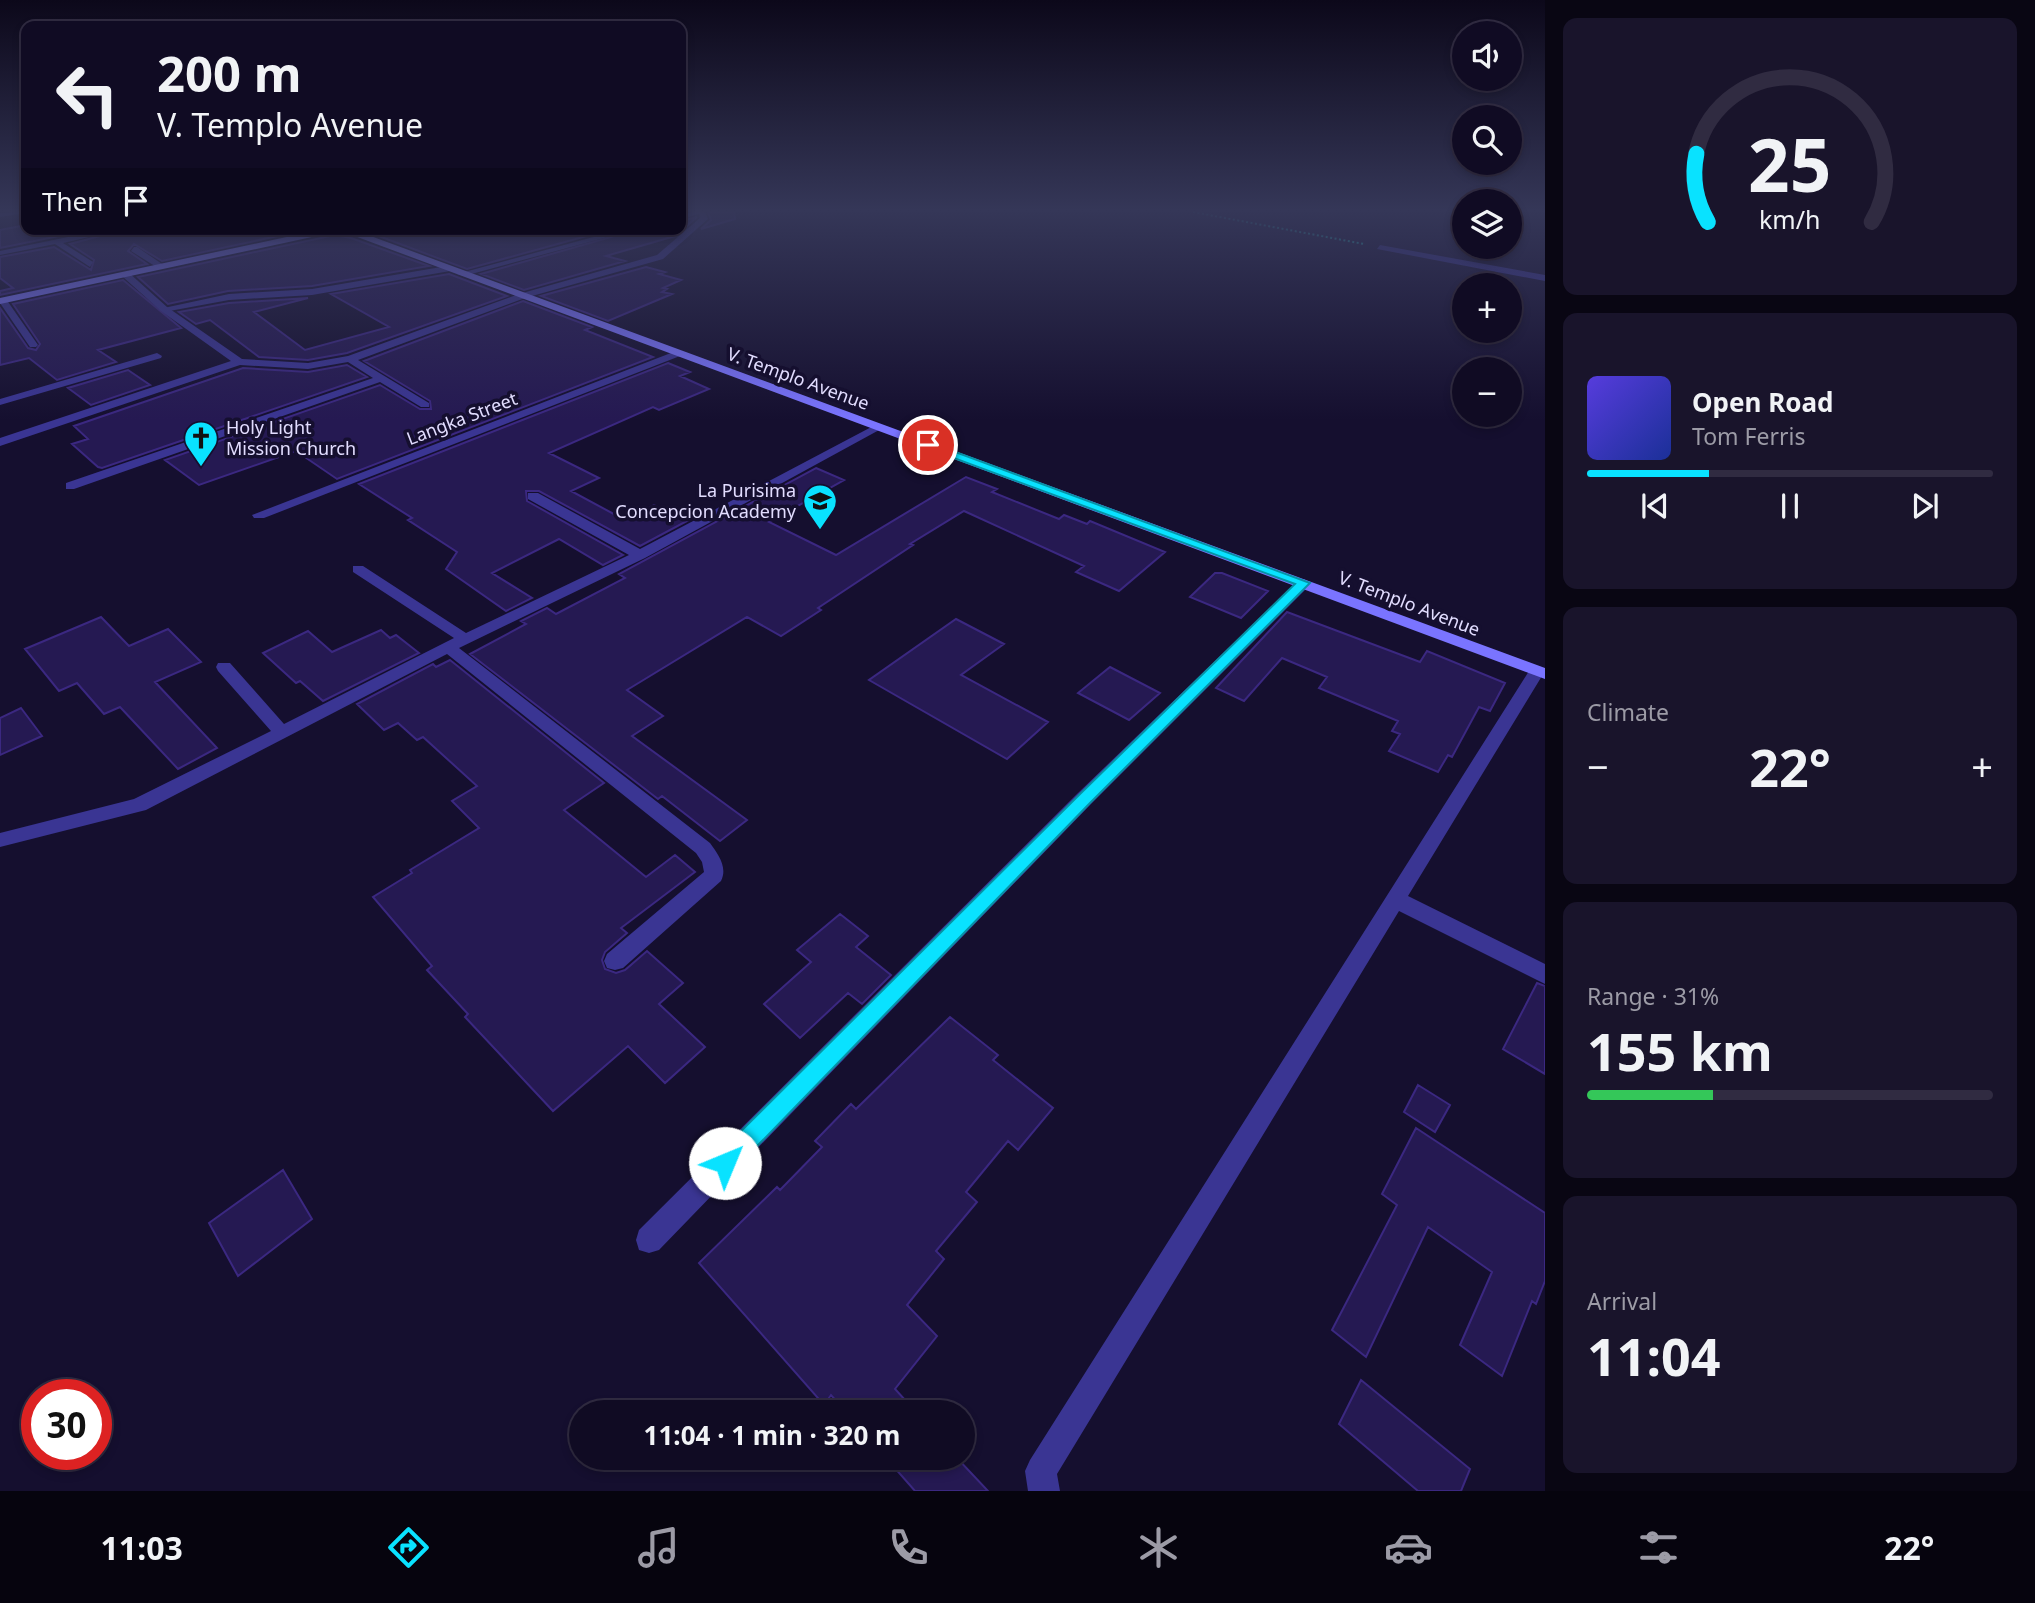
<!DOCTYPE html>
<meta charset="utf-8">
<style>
:root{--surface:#100b23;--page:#19142b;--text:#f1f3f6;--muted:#9c9ba6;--line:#302b41;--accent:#09e2ff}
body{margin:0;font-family:"Noto Sans",sans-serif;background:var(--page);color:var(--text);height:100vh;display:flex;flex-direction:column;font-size:26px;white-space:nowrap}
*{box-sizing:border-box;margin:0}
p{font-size:23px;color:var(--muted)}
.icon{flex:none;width:38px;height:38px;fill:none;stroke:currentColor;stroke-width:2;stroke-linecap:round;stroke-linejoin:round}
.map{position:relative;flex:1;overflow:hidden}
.details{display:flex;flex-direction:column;gap:18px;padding:18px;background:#090613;width:490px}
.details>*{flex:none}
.banner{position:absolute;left:21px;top:21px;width:665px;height:214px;border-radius:14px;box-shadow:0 4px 10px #0003,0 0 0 2px var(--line);background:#100b23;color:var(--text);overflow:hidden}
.fabs{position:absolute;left:1452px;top:21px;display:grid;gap:14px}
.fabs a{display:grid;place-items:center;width:70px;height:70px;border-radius:50%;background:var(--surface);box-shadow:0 4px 10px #0003,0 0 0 2px var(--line);font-size:35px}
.speed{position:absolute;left:21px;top:1379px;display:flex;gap:14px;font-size:35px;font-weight:700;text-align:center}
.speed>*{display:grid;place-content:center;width:91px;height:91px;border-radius:50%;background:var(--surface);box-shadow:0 4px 10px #0003,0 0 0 2px var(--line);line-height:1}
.speed .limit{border:10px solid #d22;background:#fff;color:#111}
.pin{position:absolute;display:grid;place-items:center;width:60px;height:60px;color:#fff;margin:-30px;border:4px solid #fff;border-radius:50%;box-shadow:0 2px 7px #0007}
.me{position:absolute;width:77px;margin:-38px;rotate:45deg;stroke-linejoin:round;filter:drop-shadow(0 0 5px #0008)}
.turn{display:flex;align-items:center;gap:24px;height:147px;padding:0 21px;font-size:32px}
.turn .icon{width:91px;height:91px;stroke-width:2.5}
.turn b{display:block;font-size:49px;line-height:60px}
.then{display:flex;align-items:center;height:66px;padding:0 21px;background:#0003;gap:14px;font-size:26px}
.big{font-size:52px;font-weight:700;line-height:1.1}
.details .widget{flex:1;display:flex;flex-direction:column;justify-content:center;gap:10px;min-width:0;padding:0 24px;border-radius:14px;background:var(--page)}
.details .dial{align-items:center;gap:0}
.dial svg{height:182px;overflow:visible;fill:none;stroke:var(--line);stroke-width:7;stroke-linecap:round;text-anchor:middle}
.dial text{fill:var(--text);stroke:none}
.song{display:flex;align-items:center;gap:21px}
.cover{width:84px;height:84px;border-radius:10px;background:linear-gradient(135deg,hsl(250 70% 55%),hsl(230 70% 35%))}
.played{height:7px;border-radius:4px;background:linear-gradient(90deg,var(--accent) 30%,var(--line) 30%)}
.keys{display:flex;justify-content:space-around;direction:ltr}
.heat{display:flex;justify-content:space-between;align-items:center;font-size:38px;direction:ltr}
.charge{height:10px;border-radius:5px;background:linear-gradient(90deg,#34c759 31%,var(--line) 0)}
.trip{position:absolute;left:569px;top:1400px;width:406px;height:70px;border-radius:35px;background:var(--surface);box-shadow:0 4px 10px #0003,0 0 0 2px var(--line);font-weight:700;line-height:70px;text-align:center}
.dock{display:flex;height:112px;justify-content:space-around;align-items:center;background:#06040e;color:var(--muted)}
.dock .icon{width:49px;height:49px}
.dock .current{color:var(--accent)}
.dock b{font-size:32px;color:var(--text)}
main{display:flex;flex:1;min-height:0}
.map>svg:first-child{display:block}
.building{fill:#251952;stroke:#3b2881;stroke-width:2}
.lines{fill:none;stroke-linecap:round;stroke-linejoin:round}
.path{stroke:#23cdc6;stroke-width:2;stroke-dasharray:2 2.5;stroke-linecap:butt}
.service{fill:#3a3593;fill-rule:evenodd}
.minor{fill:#3a3593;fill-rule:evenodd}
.secondary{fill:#7a74ff;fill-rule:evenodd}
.route{fill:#09e2ff;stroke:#0693a6;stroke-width:2}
.labels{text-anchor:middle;stroke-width:7;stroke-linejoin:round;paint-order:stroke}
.far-street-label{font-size:18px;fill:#e2ddff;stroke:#150f2f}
.far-poi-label{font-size:18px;fill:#e2ddff;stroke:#150f2f;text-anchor:start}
</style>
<main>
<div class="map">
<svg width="1545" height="1491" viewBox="0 0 1545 1491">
<rect width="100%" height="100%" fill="#150f2f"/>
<path class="building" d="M 708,212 L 734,212 L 735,219 L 701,229 L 711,220 Z
M 697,217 L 675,236 L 606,256 L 625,261 L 524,290 L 481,274 L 639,229 L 681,229 L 681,221 Z
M 26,225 L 26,229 L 93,229 L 0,248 L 0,230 Z
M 126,229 L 310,229 L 162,261 L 134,244 L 128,251 L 147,264 L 0,295 L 0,291 L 13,288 L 0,278 L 0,257 L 54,247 L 91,270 L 94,260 L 70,244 Z
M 360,229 L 612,229 L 467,269 Z
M 335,235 L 351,238 L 429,266 L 312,286 L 228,291 L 168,304 L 138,277 Z
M 646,267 L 665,272 L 659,274 L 681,280 L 663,288 L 667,289 L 662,292 L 672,294 L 608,321 L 541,296 Z
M 449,274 L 507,296 L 347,353 L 308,360 L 259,357 L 210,320 L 196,324 L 179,312 L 229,303 L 308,298 L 254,312 L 305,350 L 389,327 L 331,294 Z
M 123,280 L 181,328 L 98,350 L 116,362 L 57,380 L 29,358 L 0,365 L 0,308 L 28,348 L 36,350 L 40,344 L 13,304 Z
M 523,301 L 592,327 L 585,330 L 653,357 L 337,479 L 296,451 L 199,485 L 165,460 L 380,385 L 420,409 L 431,409 L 430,401 L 364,361 Z
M 668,363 L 690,372 L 680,376 L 709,389 L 659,410 L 653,407 L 549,453 L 599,478 L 571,491 L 625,520 L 654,505 L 687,521 L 640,546 L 539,491 L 526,491 L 527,501 L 623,555 L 603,565 L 559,539 L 492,573 L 532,598 L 506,611 L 446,569 L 457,552 L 408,520 L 412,518 L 359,484 Z
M 347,365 L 367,377 L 102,468 L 98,467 L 72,444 L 88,439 L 74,426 L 243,368 L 308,372 Z
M 128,370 L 150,385 L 91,405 L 68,388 Z
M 816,468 L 844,480 L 769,522 L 836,555 L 966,477 L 997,489 L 992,492 L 1059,519 L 1064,515 L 1087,524 L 1090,521 L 1165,552 L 1119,591 L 1076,572 L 1084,566 L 964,511 L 910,544 L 913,545 L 818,608 L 821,610 L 781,636 L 747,617 L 627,690 L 663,716 L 632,736 L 747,820 L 720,841 L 662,796 L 658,799 L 470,654 L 526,624 L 521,621 L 547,608 L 556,614 L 625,578 L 619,574 Z
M 1215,573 L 1222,573 L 1268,591 L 1241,618 L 1190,597 Z
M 1287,612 L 1420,662 L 1427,651 L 1505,683 L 1490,711 L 1479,707 L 1452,757 L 1448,755 L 1438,772 L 1389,751 L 1400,734 L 1392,731 L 1398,721 L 1319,688 L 1327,677 L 1282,658 L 1244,701 L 1216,688 Z
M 101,617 L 129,646 L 168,629 L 201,662 L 155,682 L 217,748 L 178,769 L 120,707 L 104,714 L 77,683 L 59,691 L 25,649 Z
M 956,619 L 1004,644 L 961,675 L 1048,722 L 1007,759 L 869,680 Z
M 381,630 L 390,638 L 396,635 L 419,653 L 323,701 L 300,681 L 296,683 L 263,653 L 308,631 L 332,652 Z
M 450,660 L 604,783 L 564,810 L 646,877 L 675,855 L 695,872 L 621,928 L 627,933 L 605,952 L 602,960 L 605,969 L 616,973 L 625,970 L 647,951 L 683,983 L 659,1004 L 705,1047 L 665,1083 L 628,1046 L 553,1111 L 465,1017 L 468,1014 L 427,970 L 432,966 L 373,897 L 412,873 L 410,870 L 479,828 L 452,801 L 477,786 L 423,737 L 417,740 L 398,723 L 384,730 L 357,704 L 433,664 L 436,667 Z
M 1110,667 L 1160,693 L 1129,720 L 1078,693 Z
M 21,708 L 42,736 L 0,755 L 0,718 Z
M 840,914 L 868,936 L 856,947 L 891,975 L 862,1004 L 848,993 L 800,1038 L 764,1004 L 811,962 L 797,950 Z
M 1537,983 L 1545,986 L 1545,1074 L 1503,1049 Z
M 950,1017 L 998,1055 L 993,1060 L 1053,1108 L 1018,1150 L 1008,1141 L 966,1192 L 977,1202 L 936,1251 L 944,1259 L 907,1305 L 937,1336 L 895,1389 L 916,1412 L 846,1412 L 831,1395 L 824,1405 L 699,1263 L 777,1187 L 780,1190 L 822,1147 L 815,1141 L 851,1104 L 856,1109 Z
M 1418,1085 L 1450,1105 L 1435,1132 L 1404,1112 Z
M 1416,1128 L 1545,1213 L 1545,1281 L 1536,1304 L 1532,1301 L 1502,1376 L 1460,1345 L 1492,1272 L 1428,1227 L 1366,1357 L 1332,1330 L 1397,1205 L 1382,1194 Z
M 283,1170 L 312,1219 L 238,1276 L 209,1223 Z
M 1361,1380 L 1470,1469 L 1461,1491 L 1418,1491 L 1339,1424 Z
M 886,1458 L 957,1458 L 988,1491 L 915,1491 Z"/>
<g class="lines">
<path class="path" d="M 1193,212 L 1364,244"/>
<path class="service" d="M 1380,245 L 1545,275 L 1545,281 L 1377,249 Z
M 447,266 L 450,271 L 312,295 L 229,300 L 164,312 L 159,309 L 229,294 L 312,289 Z
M 157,353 L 162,356 L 161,358 L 0,405 L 0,399 Z"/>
<path class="minor" d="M 20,212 L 19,214 L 0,217 L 0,213 Z
M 692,212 L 705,212 L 708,219 L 663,259 L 525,298 L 358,360 L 429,403 L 429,407 L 421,407 L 380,382 L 74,489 L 66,489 L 66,483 L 373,378 L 348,362 L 308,369 L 240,365 L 0,446 L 0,438 L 231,361 L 161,311 L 122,276 L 122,272 L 128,272 L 167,307 L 242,359 L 308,363 L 348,356 L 519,294 L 657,255 L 700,218 L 699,214 L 681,219 L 681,215 Z
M 107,229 L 124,229 L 63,243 L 93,262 L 90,267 L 55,244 L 0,255 L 0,251 Z
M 623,229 L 637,229 L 464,276 L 457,274 Z
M 134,247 L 137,247 L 165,266 L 158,268 L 131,251 Z
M 0,299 L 6,299 L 38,345 L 36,347 L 30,347 L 0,303 Z
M 676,351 L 681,354 L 680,356 L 264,518 L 254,518 L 252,515 Z
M 877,424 L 883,427 L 881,429 L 645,558 L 459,648 L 710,843 C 718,854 728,867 721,881 L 623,968 L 615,970 L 607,968 L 604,961 L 607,954 L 704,872 L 702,862 L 696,853 L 447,654 L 146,810 L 0,847 L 0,833 L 134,799 L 271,731 L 218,671 L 216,667 L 218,663 L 230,663 L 284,724 L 454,638 L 353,572 L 353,566 L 363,566 L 466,633 L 629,555 L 528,499 L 528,493 L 538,493 L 640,549 Z
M 1304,579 L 1311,583 L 1309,586 L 1091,804 L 659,1250 L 649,1253 L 639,1250 L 636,1240 L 639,1230 L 1077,794 L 1299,580 Z
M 1537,666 L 1545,671 L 1408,896 L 1545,964 L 1545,984 L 1399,911 L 1057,1474 L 1060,1491 L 1028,1491 L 1025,1471 L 1030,1460 L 1529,671 Z"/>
<path class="secondary" d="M 324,229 L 357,231 L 1545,668 L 1545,679 L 352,235 L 335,232 L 0,304 L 0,298 Z"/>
</g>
<linearGradient id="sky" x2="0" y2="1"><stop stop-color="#0c081a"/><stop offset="0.5" stop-color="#353758"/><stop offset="1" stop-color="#353758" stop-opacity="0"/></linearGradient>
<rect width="1545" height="420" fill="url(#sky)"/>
<path class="route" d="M 924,443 L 931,443 L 1310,583 L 1090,803 L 733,1171 L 725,1174 L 717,1171 L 713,1163 L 717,1155 L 1079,795 L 1295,584 L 924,447 Z"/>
<defs>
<g id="church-pin" transform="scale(1.75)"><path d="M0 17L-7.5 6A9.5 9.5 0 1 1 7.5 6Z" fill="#09e2ff" stroke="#150f2f"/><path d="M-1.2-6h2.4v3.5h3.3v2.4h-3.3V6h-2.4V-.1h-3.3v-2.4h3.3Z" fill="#111"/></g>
<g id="school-pin" transform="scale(1.75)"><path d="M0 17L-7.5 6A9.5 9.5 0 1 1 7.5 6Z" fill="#09e2ff" stroke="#150f2f"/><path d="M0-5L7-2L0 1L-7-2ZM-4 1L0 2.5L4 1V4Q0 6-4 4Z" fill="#111"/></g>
</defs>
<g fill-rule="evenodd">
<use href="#church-pin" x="201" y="438"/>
<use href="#school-pin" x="820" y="501"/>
</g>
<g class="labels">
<g class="far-street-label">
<text transform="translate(798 379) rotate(20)" y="6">V. Templo Avenue</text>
<text transform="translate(462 419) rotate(-21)" y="6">Langka Street</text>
<text transform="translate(1409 604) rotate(21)" y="6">V. Templo Avenue</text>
</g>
<g class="far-poi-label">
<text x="226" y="434">Holy Light<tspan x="226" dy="21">Mission Church</tspan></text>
<text x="796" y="497" text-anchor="end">La Purisima<tspan x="796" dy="21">Concepcion Academy</tspan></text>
</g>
</g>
</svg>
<div class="fabs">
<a><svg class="icon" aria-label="sound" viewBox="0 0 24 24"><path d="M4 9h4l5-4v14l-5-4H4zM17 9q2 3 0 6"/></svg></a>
<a><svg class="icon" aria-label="search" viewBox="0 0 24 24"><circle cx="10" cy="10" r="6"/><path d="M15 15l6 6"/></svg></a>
<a><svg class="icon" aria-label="layers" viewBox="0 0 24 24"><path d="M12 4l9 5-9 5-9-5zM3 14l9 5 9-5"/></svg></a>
<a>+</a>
<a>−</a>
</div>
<div class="speed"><div class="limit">30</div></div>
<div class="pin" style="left:928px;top:445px;background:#d93025"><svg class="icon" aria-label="arrive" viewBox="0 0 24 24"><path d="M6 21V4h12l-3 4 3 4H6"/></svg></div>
<svg class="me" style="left:725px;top:1163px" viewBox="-20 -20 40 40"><circle r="19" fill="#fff"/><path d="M0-13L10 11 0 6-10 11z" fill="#09e2ff"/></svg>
<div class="trip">11:04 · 1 min · 320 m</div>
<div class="banner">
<div class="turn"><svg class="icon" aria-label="left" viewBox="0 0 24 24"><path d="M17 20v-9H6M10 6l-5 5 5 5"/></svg><div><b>200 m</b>V. Templo Avenue</div></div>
<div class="then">Then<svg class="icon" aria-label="arrive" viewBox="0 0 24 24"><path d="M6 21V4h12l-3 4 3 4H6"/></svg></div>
</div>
</div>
<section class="details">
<div class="widget dial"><svg viewBox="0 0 100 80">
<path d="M14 69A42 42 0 1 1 86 69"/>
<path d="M14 69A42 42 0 0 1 9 39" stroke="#09e2ff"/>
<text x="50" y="56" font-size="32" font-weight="700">25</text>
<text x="50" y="72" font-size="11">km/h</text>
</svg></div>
<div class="widget">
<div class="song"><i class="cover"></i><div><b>Open Road</b><p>Tom Ferris</p></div></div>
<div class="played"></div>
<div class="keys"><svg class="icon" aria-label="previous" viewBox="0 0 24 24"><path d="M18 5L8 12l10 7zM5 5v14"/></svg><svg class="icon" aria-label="pause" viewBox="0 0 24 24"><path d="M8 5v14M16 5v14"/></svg><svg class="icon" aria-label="next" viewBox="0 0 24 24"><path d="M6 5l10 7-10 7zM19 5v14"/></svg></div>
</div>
<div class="widget"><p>Climate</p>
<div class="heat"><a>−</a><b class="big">22°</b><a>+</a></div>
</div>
<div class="widget"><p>Range · 31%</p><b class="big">155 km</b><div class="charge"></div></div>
<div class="widget"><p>Arrival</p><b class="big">11:04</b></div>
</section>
</main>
<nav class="dock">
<b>11:03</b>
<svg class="icon current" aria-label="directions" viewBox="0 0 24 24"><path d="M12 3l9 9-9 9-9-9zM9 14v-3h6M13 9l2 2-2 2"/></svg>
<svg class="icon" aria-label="music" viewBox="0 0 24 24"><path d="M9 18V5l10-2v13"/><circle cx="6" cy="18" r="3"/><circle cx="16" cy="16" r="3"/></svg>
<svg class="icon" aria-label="phone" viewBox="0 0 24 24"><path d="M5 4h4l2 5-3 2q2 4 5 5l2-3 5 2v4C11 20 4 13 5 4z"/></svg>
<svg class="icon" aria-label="climate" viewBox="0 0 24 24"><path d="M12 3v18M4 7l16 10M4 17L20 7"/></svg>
<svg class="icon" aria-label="car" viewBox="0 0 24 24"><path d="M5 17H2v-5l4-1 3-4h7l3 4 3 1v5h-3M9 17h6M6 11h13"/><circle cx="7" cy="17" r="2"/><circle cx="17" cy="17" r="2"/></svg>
<svg class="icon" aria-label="filters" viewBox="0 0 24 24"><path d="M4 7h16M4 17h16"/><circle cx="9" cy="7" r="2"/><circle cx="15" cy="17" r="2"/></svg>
<b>22°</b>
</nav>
